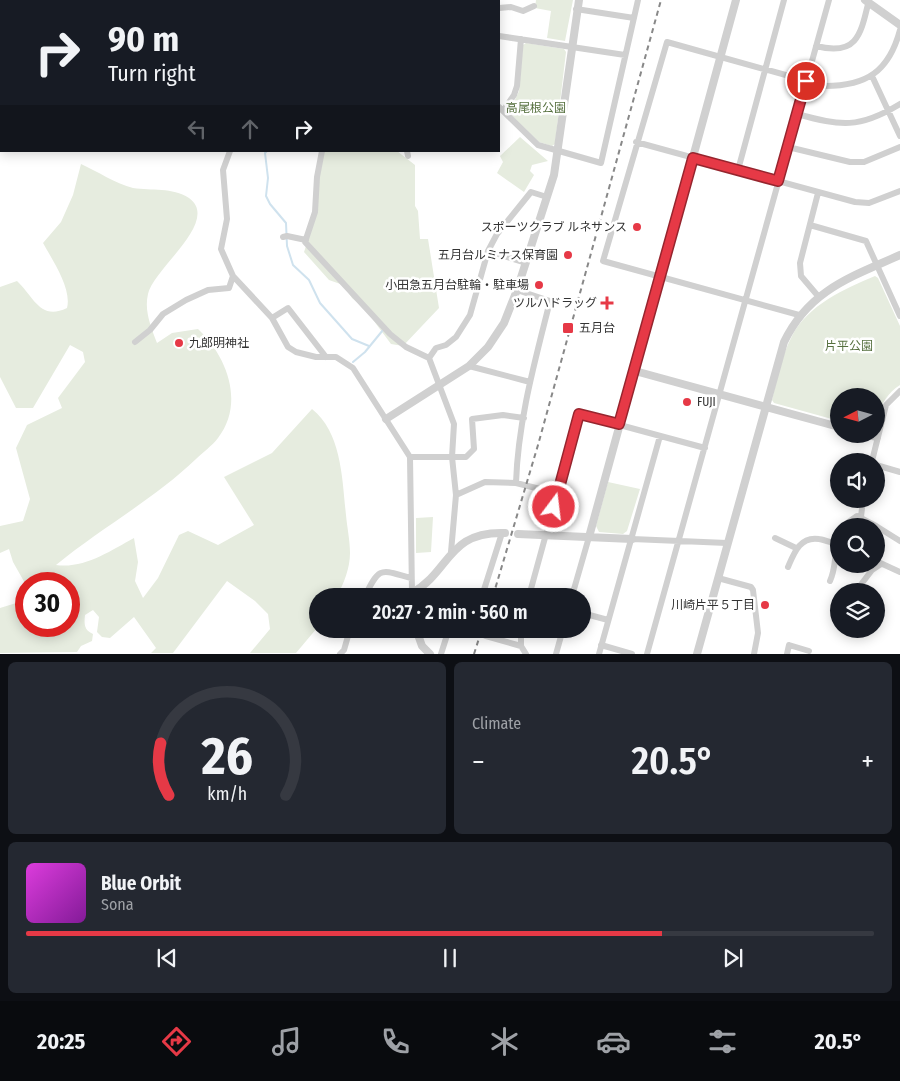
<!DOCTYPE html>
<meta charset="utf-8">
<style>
:root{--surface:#171b24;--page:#242831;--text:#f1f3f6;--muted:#9ea1a6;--line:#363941;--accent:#e63946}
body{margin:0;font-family:"Fira Sans Condensed","Noto Sans JP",sans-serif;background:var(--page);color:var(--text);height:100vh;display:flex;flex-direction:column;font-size:19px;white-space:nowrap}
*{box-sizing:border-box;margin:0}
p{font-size:16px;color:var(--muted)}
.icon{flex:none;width:28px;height:28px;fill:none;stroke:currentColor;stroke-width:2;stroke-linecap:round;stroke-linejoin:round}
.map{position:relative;height:654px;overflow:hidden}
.details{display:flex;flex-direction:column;gap:8px;padding:8px;background:#0d0f14;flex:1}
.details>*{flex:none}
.guide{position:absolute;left:0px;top:0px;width:500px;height:152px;box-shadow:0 2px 12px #0003;background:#171b24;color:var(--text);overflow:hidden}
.needle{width:32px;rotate:264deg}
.tools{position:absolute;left:830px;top:388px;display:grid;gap:10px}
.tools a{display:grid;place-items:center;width:55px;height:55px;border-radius:50%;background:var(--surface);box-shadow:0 2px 12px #0003;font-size:25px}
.speed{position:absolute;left:15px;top:572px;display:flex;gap:10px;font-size:25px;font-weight:700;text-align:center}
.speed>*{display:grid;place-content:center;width:65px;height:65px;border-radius:50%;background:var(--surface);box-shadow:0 2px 12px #0003;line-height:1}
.speed .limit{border:8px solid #d22;background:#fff;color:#111}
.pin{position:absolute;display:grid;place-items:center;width:42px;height:42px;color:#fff;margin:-21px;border:2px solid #fff;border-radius:50%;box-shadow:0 1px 5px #0007}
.me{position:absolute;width:55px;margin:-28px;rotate:15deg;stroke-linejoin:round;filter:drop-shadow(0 0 4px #0008)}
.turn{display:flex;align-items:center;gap:18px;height:105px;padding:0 25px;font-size:22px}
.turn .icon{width:65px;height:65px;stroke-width:2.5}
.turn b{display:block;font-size:35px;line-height:42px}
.lanes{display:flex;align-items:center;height:48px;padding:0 25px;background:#0003;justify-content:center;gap:25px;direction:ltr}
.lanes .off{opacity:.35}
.big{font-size:38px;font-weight:600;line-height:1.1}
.details .card{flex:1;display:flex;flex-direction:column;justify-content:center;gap:8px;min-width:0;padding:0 18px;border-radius:8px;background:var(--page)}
.details .dial{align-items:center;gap:0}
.dial svg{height:130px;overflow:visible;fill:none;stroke:var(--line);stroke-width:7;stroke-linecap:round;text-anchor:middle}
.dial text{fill:var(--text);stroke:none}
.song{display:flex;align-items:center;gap:15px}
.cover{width:60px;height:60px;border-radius:8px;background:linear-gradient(135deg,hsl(300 70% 55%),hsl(290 70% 35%))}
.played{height:5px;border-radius:2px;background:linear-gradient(90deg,var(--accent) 75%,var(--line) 75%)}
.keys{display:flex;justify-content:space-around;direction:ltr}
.heat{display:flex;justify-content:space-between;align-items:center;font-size:28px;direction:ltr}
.details .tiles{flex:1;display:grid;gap:8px;grid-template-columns:1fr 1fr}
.card:last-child{grid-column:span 2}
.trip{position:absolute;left:309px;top:588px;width:282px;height:50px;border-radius:25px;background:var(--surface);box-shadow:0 2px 12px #0003;font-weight:600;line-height:50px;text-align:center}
.dock{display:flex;height:80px;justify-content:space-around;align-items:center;background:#090b0e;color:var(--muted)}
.dock .icon{width:35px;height:35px}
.dock .current{color:var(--accent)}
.dock b{font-size:22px;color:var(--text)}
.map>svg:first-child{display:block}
.green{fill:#e6ecdf}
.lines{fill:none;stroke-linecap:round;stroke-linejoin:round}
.stream{stroke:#cfe2ee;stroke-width:2}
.minor-tunnel{stroke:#d6d6d6;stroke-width:6;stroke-dasharray:6 3;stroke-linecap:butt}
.minor{stroke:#d0d0d0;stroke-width:6}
.tertiary{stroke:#d0d0d0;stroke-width:8}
.rail{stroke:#888;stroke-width:2;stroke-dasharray:5 4;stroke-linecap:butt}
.route-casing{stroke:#96252e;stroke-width:12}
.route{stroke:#e63946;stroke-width:9}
.poi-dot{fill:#e63946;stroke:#fff;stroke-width:2}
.labels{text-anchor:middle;stroke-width:5;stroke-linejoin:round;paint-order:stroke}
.park-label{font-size:12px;fill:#56703f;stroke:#fff}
.poi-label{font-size:12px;fill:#333;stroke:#fff;text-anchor:end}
</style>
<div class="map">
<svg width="900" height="654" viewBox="0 0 900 654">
<rect width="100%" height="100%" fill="#fff"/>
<path class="green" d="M 536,0 L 573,0 L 565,41 L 547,38 L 551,11 L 535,8 Z
M 526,43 L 564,49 L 566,52 L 555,144 L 552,146 L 539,142 L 509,113 L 519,91 L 523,45 Z
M 520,137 L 548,161 L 532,165 L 530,171 L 534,175 L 524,192 L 497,173 L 503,162 L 500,156 Z
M 320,151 L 397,151 L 415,165 L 415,206 L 418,211 L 420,239 L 428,239 L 439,308 L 403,346 L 391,344 L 365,309 L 352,298 L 343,285 L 329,280 L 304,252 L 317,213 Z
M 81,164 C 97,171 116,184 133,188 C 152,191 172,187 189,198 C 221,221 153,269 148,294 C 144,311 151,327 157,343 L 172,333 L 198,329 C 227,356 245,403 218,438 C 212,446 203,452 196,459 C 153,500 101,528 56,565 C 84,569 110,551 134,538 L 138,562 L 135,581 L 143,598 L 158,578 L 179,535 L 188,531 L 218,545 L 254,525 L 224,477 L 272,453 L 312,409 C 342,433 342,479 346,515 C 347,527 350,540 350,553 C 350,568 344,583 337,596 L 318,596 L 317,628 L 296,653 L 250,653 L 270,629 L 268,614 L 255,601 L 227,581 L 173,653 L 151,653 L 156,648 L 134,617 L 110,638 L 102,637 L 97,632 L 99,617 L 93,610 L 85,615 C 84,624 84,630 93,634 L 92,641 L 81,646 L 77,652 L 0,653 L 0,608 L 26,600 L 26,590 L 26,626 L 69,626 L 69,584 L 26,585 L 13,562 L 9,549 L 0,553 L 0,526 L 23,521 L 30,499 L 16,448 L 27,425 L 62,408 L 58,398 L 85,362 L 83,352 L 70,345 L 33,408 L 16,408 L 0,377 L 0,287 L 17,281 C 34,297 40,321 67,308 C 72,289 53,261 43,243 L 61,222 L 73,195 Z
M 875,276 L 878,278 L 900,326 L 900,385 C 888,392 880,406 876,419 L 876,396 L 839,396 L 839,421 L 774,403 L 772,400 C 777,379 782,355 792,336 C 808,305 844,289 875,276 Z
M 608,482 L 640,489 L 627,531 L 623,534 L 599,532 L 596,526 Z
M 433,517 L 431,552 L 416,553 L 416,518 Z"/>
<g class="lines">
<path class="stream" d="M 299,1 L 299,0
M 267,151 L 265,153 L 268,178 L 266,196 L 270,204 L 286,223 L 287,246 L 293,265 L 309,280 L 320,303 L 352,339 L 369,346
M 353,362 L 365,352 L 383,330"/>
<path class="minor-tunnel" d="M 473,632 L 486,636"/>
<path class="minor" d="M 264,0 L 264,1
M 391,0 L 391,1
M 354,1 L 354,0
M 406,1 L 410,0
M 499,8 L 511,7 L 523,11 L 534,6
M 576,9 L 634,18
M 499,36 L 625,55
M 816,46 C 858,57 861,33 869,0
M 872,76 L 900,136
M 499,107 L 538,145 L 601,163 L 638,0
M 503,111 L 514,95 L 517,86 L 521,39
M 797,114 C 841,126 859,129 900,104
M 636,142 L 855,202 L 869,203 L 900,191
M 788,147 L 850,162 L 864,162 L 900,147
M 230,151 L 223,170 L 227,219 L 221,249 L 233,276 L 272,318 L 288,347 L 296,352 L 316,357 L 336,357 L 353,368 L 410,457 L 412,593
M 322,151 L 317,177 L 315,212 L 305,242 L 390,334 L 406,347 L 429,358 L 454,424 L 452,457 L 456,495 L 451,552
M 407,151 L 408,156
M 738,170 L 784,0
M 810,225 L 866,241 L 900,316
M 283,237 L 287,236 L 306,240
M 488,251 L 526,263
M 818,296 L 801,276 L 800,263 L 818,193
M 799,315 L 603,261 L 667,42 L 825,86 C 867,86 889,71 900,30
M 272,318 L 288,308 L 326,357
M 135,342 L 150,330 L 163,314 L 186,300 L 208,290 L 229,288 L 233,276
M 429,358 L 436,348 L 446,345 L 456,337 L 470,315 L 488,251 L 497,234 L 531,192 L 547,197
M 469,366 L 530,382
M 410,457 L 466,457 L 474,449 L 472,419 L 503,415 L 524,418
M 872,461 L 886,405 L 900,391
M 876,465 L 900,472
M 516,483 C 518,421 535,361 550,301 L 517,290
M 456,495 L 485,482 L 516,483 L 540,489
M 861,517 L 863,499
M 843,526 L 857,516 L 876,526
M 876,526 L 900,541
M 775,538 L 796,548
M 632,539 L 727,543
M 876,561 L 900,572
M 788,567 C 794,553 800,536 819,539 C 827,540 830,544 839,543
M 718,578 L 751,587 L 753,590 L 758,633 L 754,654
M 830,581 C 836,568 834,557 838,543
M 856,591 L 872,570 L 881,564
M 365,596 C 380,565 381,570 411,578
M 482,596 L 502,533
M 529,596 L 579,414 L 705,448
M 572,596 L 589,537
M 582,613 L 608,620
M 464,629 L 473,632
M 521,629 L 521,646 L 526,654
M 486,636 L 521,646
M 601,645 L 632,654
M 340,654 L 344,650 L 350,629
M 441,654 L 449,629
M 556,654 L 563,629
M 599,654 L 660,436
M 647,654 L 829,0
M 787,654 L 789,645 L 809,651"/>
<path class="tertiary" d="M 865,0 L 900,25
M 635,371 L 839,427
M 386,419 L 469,366 L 488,347 L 504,323 L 517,290 L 554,175 L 579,0
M 863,434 L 877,437
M 518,534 L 632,539
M 589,537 L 736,0
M 413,596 L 412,593 C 451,571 447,531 505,533
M 416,629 L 422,646 L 430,654
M 697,654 L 784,342 C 809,290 851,277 900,255"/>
<path class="rail" d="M 493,596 L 538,445 L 661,0
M 474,654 L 482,629"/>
</g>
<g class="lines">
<g class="route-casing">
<path id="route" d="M 554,507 L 579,414 L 619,424 L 693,158 L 778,181 L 806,81"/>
</g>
<use href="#route" class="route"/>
</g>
<g class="poi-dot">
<circle cx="637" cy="227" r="5"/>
<circle cx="568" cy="255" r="5"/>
<circle cx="539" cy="285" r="5"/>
<path d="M604.5 295.5h5v5h5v5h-5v5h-5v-5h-5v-5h5z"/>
<rect x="562" y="322" width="12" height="12" rx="2.5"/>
<circle cx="179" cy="343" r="5"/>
<circle cx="687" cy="402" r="5"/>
<circle cx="765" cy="605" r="5"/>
</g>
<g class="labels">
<g class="park-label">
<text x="536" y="112">高尾根公園</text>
<text x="849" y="350">片平公園</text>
</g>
<g class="poi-label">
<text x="627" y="231">スポーツクラブ ルネサンス</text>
<text x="558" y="259">五月台ルミナス保育園</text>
<text x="529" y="289">小田急五月台駐輪・駐車場</text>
<text x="597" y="307">ツルハドラッグ</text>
<text x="579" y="332" text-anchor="start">五月台</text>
<text x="189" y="347" text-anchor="start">九郎明神社</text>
<text x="697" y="406" text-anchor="start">FUJI</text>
<text x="755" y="609">川崎片平５丁目</text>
</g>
</g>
</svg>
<div class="tools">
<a><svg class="needle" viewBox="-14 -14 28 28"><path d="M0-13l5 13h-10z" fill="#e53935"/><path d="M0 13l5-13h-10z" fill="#9ea1a6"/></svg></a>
<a><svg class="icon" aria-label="sound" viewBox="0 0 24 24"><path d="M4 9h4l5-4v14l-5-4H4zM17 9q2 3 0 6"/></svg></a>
<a><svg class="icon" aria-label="search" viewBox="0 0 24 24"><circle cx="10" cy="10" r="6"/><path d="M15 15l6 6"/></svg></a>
<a><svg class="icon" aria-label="layers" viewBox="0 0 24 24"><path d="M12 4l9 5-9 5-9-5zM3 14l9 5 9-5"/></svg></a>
</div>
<div class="speed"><div class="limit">30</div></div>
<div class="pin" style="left:806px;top:81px;background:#d93025"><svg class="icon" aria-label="arrive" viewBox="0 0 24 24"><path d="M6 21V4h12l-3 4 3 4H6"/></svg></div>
<svg class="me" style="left:554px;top:507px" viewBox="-20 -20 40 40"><circle r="17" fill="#e63946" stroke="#fff" stroke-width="3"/><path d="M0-11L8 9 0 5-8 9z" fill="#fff"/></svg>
<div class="trip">20:27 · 2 min · 560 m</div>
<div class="guide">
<div class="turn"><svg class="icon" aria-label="right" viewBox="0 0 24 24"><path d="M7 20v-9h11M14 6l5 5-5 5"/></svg><div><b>90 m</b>Turn right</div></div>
<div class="lanes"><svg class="icon off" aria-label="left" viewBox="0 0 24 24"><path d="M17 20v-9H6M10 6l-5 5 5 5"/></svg><svg class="icon off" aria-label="ahead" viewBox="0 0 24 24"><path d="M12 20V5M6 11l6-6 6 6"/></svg><svg class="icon" aria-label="right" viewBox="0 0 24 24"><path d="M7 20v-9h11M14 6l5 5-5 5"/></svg></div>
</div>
</div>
<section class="details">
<div class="tiles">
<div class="card dial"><svg viewBox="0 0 100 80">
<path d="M14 69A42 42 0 1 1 86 69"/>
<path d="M14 69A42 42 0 0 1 9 37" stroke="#e63946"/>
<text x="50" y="56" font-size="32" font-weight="700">26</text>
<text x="50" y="72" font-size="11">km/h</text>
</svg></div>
<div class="card"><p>Climate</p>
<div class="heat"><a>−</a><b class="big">20.5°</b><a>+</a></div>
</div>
<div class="card">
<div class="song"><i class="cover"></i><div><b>Blue Orbit</b><p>Sona</p></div></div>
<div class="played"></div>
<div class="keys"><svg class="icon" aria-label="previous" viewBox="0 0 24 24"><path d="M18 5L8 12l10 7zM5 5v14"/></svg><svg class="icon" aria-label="pause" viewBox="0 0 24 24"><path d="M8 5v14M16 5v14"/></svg><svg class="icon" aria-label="next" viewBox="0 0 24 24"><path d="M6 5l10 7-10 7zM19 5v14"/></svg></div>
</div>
</div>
</section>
<nav class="dock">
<b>20:25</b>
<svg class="icon current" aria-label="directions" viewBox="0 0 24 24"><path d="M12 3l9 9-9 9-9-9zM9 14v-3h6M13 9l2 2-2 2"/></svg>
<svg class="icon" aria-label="music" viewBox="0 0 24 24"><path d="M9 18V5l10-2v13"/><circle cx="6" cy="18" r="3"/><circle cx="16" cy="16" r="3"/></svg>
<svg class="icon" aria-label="phone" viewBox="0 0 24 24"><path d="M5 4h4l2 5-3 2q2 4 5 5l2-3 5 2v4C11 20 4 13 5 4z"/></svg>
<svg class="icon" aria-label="climate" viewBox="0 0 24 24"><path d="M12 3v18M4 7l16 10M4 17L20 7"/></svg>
<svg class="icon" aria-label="car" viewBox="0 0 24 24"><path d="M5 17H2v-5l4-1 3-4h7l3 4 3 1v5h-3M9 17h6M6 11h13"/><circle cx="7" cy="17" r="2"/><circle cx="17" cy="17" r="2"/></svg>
<svg class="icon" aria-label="filters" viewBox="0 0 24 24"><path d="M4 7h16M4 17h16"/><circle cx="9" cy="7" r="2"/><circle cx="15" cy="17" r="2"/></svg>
<b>20.5°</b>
</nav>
